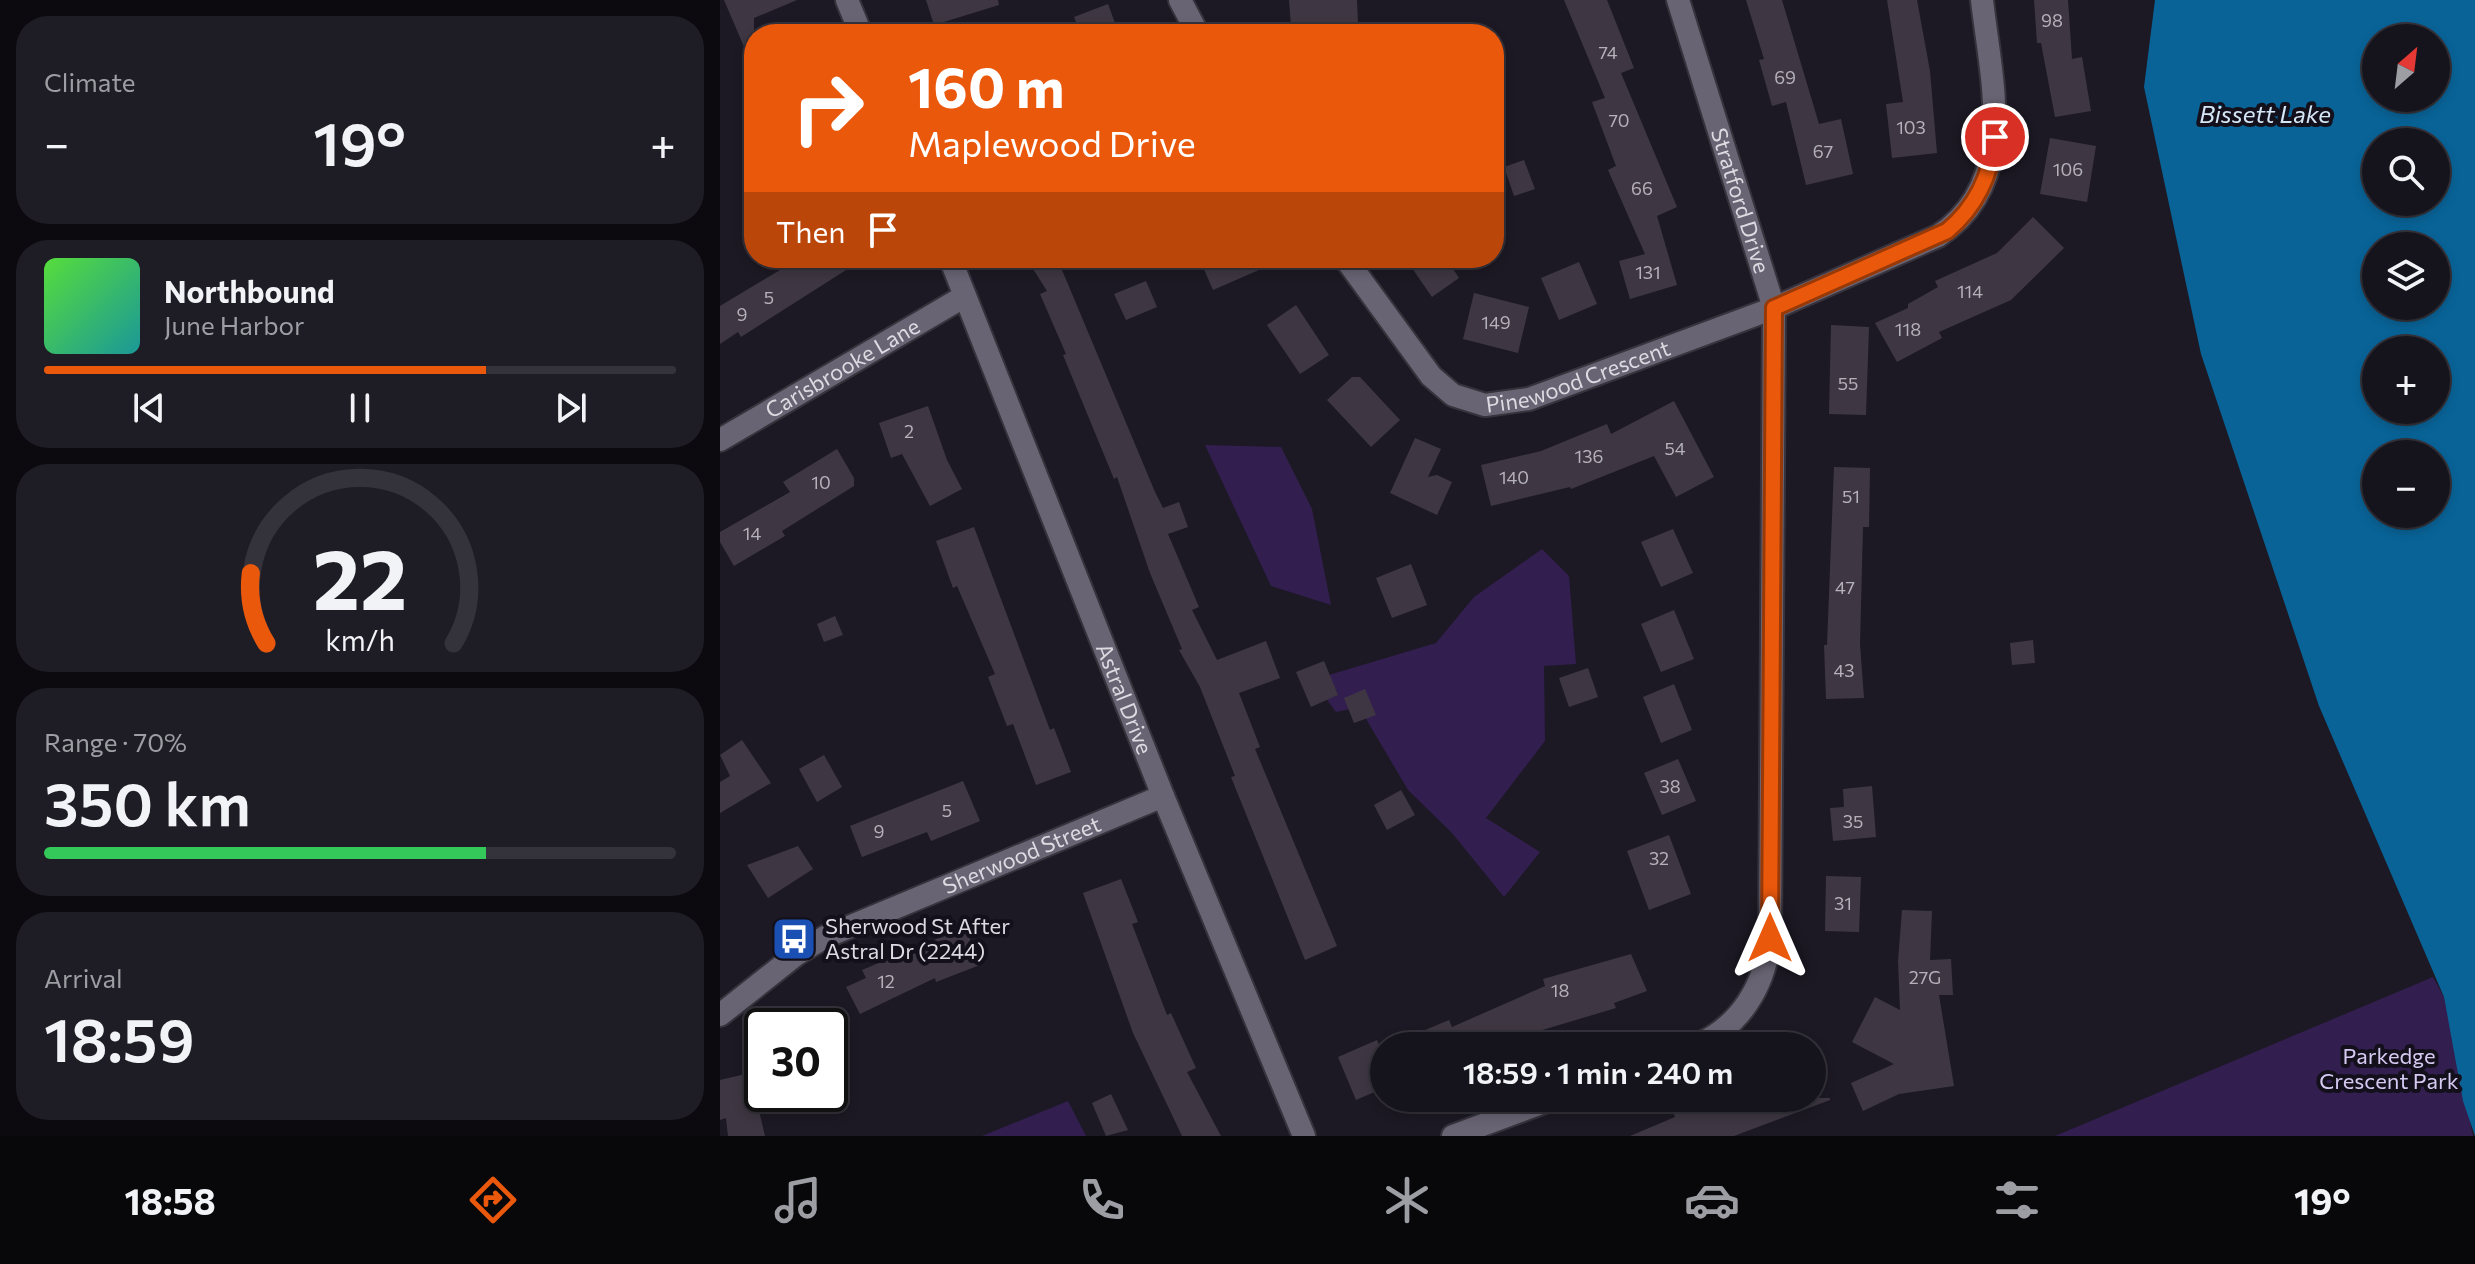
<!DOCTYPE html>
<meta charset="utf-8">
<style>
:root{--surface:#15131b;--page:#1e1c24;--text:#f1f3f6;--muted:#9d9ea3;--line:#34323a;--accent:#ea580c}
body{margin:0;font-family:Commissioner,sans-serif;background:var(--page);color:var(--text);height:100vh;display:flex;flex-direction:column;font-size:30px;white-space:nowrap}
*{box-sizing:border-box;margin:0}
p{font-size:26px;color:var(--muted)}
.icon{flex:none;width:44px;height:44px;fill:none;stroke:currentColor;stroke-width:2;stroke-linecap:round;stroke-linejoin:round}
.map{position:relative;flex:1;overflow:hidden}
.details{display:flex;flex-direction:column;gap:16px;padding:16px;background:#0c0a0f;width:720px}
.details>*{flex:none}
.top-card{position:absolute;left:24px;top:24px;width:760px;height:244px;border-radius:32px;box-shadow:0 4px 12px #0003,0 0 0 2px var(--line);background:#ea580c;color:#fff;overflow:hidden}
.needle{width:52px;rotate:28deg}
.buttons{position:absolute;left:1642px;top:24px;display:grid;gap:16px}
.buttons a{display:grid;place-items:center;width:88px;height:88px;border-radius:50%;background:var(--surface);box-shadow:0 4px 12px #0003,0 0 0 2px var(--line);font-size:40px}
.speed{position:absolute;left:24px;top:1008px;display:flex;gap:16px;font-size:40px;font-weight:700;text-align:center}
.speed>*{display:grid;place-content:center;width:104px;height:104px;border-radius:50%;background:var(--surface);box-shadow:0 4px 12px #0003,0 0 0 2px var(--line);line-height:1}
.speed .limit{border:4px solid #111;border-radius:12px;background:#fff;color:#111}
.pin{position:absolute;display:grid;place-items:center;width:68px;height:68px;color:#fff;margin:-34px;border:4px solid #fff;border-radius:50%;box-shadow:0 2px 8px #0007}
.me{position:absolute;width:88px;margin:-44px;rotate:0deg;stroke-linejoin:round;filter:drop-shadow(0 0 6px #0008)}
.turn{display:flex;align-items:center;gap:28px;height:168px;padding:0 32px;font-size:36px}
.turn .icon{width:104px;height:104px;stroke-width:2.5}
.turn b{display:block;font-size:56px;line-height:68px}
.then{display:flex;align-items:center;height:76px;padding:0 32px;background:#0003;gap:16px;font-size:30px}
.big{font-size:60px;font-weight:600;line-height:1.1}
.details .tile{flex:1;display:flex;flex-direction:column;justify-content:center;gap:12px;min-width:0;padding:0 28px;border-radius:32px;background:var(--page)}
.details .dial{align-items:center;gap:0}
.dial svg{height:208px;overflow:visible;fill:none;stroke:var(--line);stroke-width:7;stroke-linecap:round;text-anchor:middle}
.dial text{fill:var(--text);stroke:none}
.song{display:flex;align-items:center;gap:24px}
.cover{width:96px;height:96px;border-radius:12px;background:linear-gradient(135deg,hsl(110 70% 55%),hsl(180 70% 35%))}
.played{height:8px;border-radius:4px;background:linear-gradient(90deg,var(--accent) 70%,var(--line) 70%)}
.keys{display:flex;justify-content:space-around;direction:ltr}
.heat{display:flex;justify-content:space-between;align-items:center;font-size:44px;direction:ltr}
.charge{height:12px;border-radius:6px;background:linear-gradient(90deg,#34c759 70%,var(--line) 0)}
.trip{position:absolute;left:650px;top:1032px;width:456px;height:80px;border-radius:40px;background:var(--surface);box-shadow:0 4px 12px #0003,0 0 0 2px var(--line);font-weight:600;line-height:80px;text-align:center}
.dock{display:flex;height:128px;justify-content:space-around;align-items:center;background:#08080b;color:var(--muted)}
.dock .icon{width:56px;height:56px}
.dock .selected{color:var(--accent)}
.dock b{font-size:36px;color:var(--text)}
main{display:flex;flex:1;min-height:0}
.map>svg:first-child{display:block}
.green{fill:#321e4f}
.water{fill:#096397;fill-rule:evenodd}
.building{fill:#3e3743}
.lines{fill:none;stroke-linecap:round;stroke-linejoin:round}
.minor-casing{stroke:#36333c;stroke-width:26}
.minor{stroke:#696473;stroke-width:22}
.route-casing{stroke:#983908;stroke-width:20}
.route{stroke:#ea580c;stroke-width:14}
.labels{text-anchor:middle;stroke-width:8;stroke-linejoin:round;paint-order:stroke}
.number-label{font-size:18px;fill:#b5b1ba}
.street-label{font-size:22px;fill:#dddae2;stroke:#13101b}
.poi-label{font-size:22px;fill:#dddae2;stroke:#13101b;text-anchor:start}
.park-label{font-size:22px;fill:#d6caf3;stroke:#13101b}
.water-label{font-size:24px;font-style:italic;fill:#d5e7f6;stroke:#13101b}
</style>
<main>
<section class="details">
<div class="tile"><p>Climate</p>
<div class="heat"><a>−</a><b class="big">19°</b><a>+</a></div>
</div>
<div class="tile">
<div class="song"><i class="cover"></i><div><b>Northbound</b><p>June Harbor</p></div></div>
<div class="played"></div>
<div class="keys"><svg class="icon" aria-label="previous" viewBox="0 0 24 24"><path d="M18 5L8 12l10 7zM5 5v14"/></svg><svg class="icon" aria-label="pause" viewBox="0 0 24 24"><path d="M8 5v14M16 5v14"/></svg><svg class="icon" aria-label="next" viewBox="0 0 24 24"><path d="M6 5l10 7-10 7zM19 5v14"/></svg></div>
</div>
<div class="tile dial"><svg viewBox="0 0 100 80">
<path d="M14 69A42 42 0 1 1 86 69"/>
<path d="M14 69A42 42 0 0 1 8 42" stroke="#ea580c"/>
<text x="50" y="56" font-size="32" font-weight="700">22</text>
<text x="50" y="72" font-size="11">km/h</text>
</svg></div>
<div class="tile"><p>Range · 70%</p><b class="big">350 km</b><div class="charge"></div></div>
<div class="tile"><p>Arrival</p><b class="big">18:59</b></div>
</section>
<div class="map">
<svg width="1755" height="1136" viewBox="0 0 1755 1136">
<rect width="100%" height="100%" fill="#1c1924"/>
<path class="green" d="M 485,445 L 561,447 L 592,509 L 611,605 L 551,586 Z
M 822,549 L 849,576 L 856,664 L 824,666 L 825,741 L 766,818 L 820,852 L 784,897 L 732,833 L 688,790 L 639,707 L 616,712 L 592,680 L 716,643 L 754,597 Z
M 1713,977 L 1724,997 L 1753,1136 L 1335,1136 Z
M 348,1101 L 366,1136 L 262,1136 Z"/>
<path class="water" d="M 1435,0 L 1755,0 L 1755,1136 L 1743,1101 L 1724,997 L 1599,706 L 1481,354 L 1424,87 ZM 1656,38 L 1716,38 L 1716,98 L 1656,98 ZM 1656,142 L 1716,142 L 1716,202 L 1656,202 ZM 1656,246 L 1716,246 L 1716,306 L 1656,306 ZM 1656,350 L 1716,350 L 1716,410 L 1656,410 ZM 1656,454 L 1716,454 L 1716,514 L 1656,514 Z"/>
<path class="building" d="M 4,0 L 77,0 L 34,18 L 34,70 Z
M 206,0 L 278,0 L 279,5 L 214,25 Z
M 569,0 L 637,0 L 638,23 L 571,27 Z
M 844,0 L 887,0 L 914,68 L 901,73 L 957,207 L 937,216 L 957,285 L 910,299 L 899,261 L 925,254 L 888,170 L 896,166 L 872,102 L 885,98 Z
M 1026,0 L 1062,0 L 1099,124 L 1121,119 L 1133,174 L 1086,185 L 1066,102 L 1052,106 L 1039,60 L 1044,59 Z
M 1167,0 L 1197,0 L 1210,71 L 1217,153 L 1172,158 L 1166,104 L 1183,102 Z
M 1314,0 L 1348,0 L 1352,59 L 1362,57 L 1371,111 L 1335,117 L 1321,43 L 1317,43 Z
M 388,4 L 399,34 L 361,34 L 354,17 Z
M 1330,138 L 1376,146 L 1367,202 L 1320,194 Z
M 804,160 L 815,189 L 794,196 L 784,167 Z
M 1313,217 L 1344,248 L 1291,300 L 1219,332 L 1222,338 L 1177,362 L 1155,323 L 1188,308 L 1188,304 L 1218,287 L 1215,281 L 1277,253 Z
M 80,258 L 145,258 L 21,337 L 18,332 L 0,344 L 0,306 Z
M 306,258 L 337,258 L 435,492 L 443,508 L 459,502 L 468,527 L 448,534 L 479,607 L 472,610 L 497,660 L 546,641 L 560,678 L 519,693 L 540,747 L 535,749 L 617,946 L 585,960 L 511,777 L 515,776 L 480,687 L 459,650 L 462,649 L 430,573 L 397,477 L 394,479 L 343,355 L 346,354 L 320,294 L 327,291 Z
M 479,258 L 566,258 L 493,290 Z
M 685,258 L 726,258 L 739,278 L 712,297 Z
M 859,262 L 877,304 L 839,320 L 821,278 Z
M 426,281 L 437,307 L 406,320 L 394,294 Z
M 754,293 L 809,307 L 798,353 L 743,339 Z
M 576,305 L 609,355 L 580,374 L 547,325 Z
M 1111,325 L 1149,327 L 1146,415 L 1109,414 Z
M 632,377 L 640,377 L 680,420 L 651,447 L 607,400 Z
M 954,401 L 994,477 L 956,497 L 934,456 L 851,489 L 850,487 L 771,506 L 761,465 L 821,451 L 887,424 L 891,434 Z
M 208,406 L 227,460 L 242,489 L 210,506 L 182,454 L 171,458 L 159,423 Z
M 695,438 L 721,449 L 708,477 L 717,475 L 732,482 L 717,515 L 670,493 Z
M 117,449 L 134,478 L 134,486 L 62,531 L 65,536 L 14,566 L 0,542 L 0,532 L 70,492 L 63,482 Z
M 1114,467 L 1150,468 L 1149,527 L 1143,527 L 1140,644 L 1144,698 L 1106,699 L 1104,645 L 1107,645 Z
M 254,527 L 330,730 L 334,728 L 351,772 L 316,785 L 293,724 L 287,726 L 268,677 L 275,674 L 237,586 L 233,588 L 216,541 Z
M 953,529 L 973,573 L 941,587 L 921,542 Z
M 691,564 L 707,605 L 672,618 L 656,578 Z
M 954,610 L 974,659 L 941,672 L 921,624 Z
M 115,616 L 123,635 L 104,642 L 97,624 Z
M 1313,640 L 1315,663 L 1292,665 L 1290,643 Z
M 604,661 L 618,695 L 591,707 L 576,672 Z
M 868,668 L 878,697 L 849,707 L 839,678 Z
M 954,684 L 972,730 L 941,743 L 923,697 Z
M 645,689 L 656,715 L 634,723 L 624,698 Z
M 22,740 L 51,783 L 0,813 L 0,782 L 10,776 L 0,755 Z
M 104,755 L 122,787 L 97,802 L 79,769 Z
M 958,759 L 976,801 L 942,815 L 924,773 Z
M 243,781 L 260,821 L 211,841 L 207,832 L 142,857 L 130,826 Z
M 1152,786 L 1156,837 L 1113,841 L 1110,808 L 1124,807 L 1123,789 Z
M 681,790 L 695,815 L 667,830 L 654,805 Z
M 949,835 L 971,894 L 929,910 L 907,851 Z
M 78,846 L 93,869 L 48,898 L 27,865 Z
M 1106,876 L 1141,877 L 1139,932 L 1105,931 Z
M 401,879 L 418,922 L 412,924 L 447,1015 L 451,1013 L 476,1068 L 467,1072 L 501,1136 L 462,1136 L 413,1033 L 363,893 Z
M 1182,910 L 1212,911 L 1210,960 L 1231,959 L 1233,995 L 1219,995 L 1234,1086 L 1179,1094 L 1143,1111 L 1131,1083 L 1174,1064 L 1132,1042 L 1155,997 L 1180,1010 L 1178,961 Z
M 245,927 L 260,965 L 216,982 L 215,978 L 140,1014 L 126,987 L 146,978 L 142,970 Z
M 911,954 L 927,991 L 894,1003 L 896,1008 L 819,1031 L 784,1046 L 667,1046 L 729,1020 L 732,1027 L 825,986 L 823,979 Z
M 657,1040 L 664,1056 L 664,1088 L 636,1100 L 618,1057 Z
M 30,1073 L 45,1136 L 8,1136 L 6,1118 L 0,1120 L 0,1080 Z
M 391,1094 L 408,1130 L 386,1136 L 372,1103 Z
M 984,1098 L 1110,1098 L 1110,1100 L 1014,1136 L 910,1136 L 955,1117 L 953,1112 Z"/>
<g class="lines">
<g class="minor-casing">
<g id="minor">
<path d="M 127,0 L 141,34"/>
<path d="M 460,0 L 478,34"/>
<path id="s1" d="M 958,0 L 1054,308 L 1050,938 C 1045,986 1020,1027 975,1046"/>
<path id="s2" d="M 230,258 L 443,796 L 584,1136"/>
<path id="s3" d="M 625,258 L 711,376 L 733,395 L 765,405 L 809,399 L 1054,308 L 1218,236 C 1300,183 1271,81 1262,0"/>
<path id="s4" d="M 0,440 L 245,296"/>
<path id="s5" d="M 0,1015 L 77,954 L 105,937 L 443,796"/>
<path d="M 733,1136 L 835,1098"/>
</g>
</g>
<use href="#minor" class="minor"/>
</g>
<g class="lines">
<g class="route-casing">
<path id="route" d="M 1050,938 L 1054,308 L 1227,231 C 1257,206 1271,175 1275,137"/>
</g>
<use href="#route" class="route"/>
</g>
<defs>
<g id="bus-square" transform="scale(2.3)"><rect x="-9" y="-9" width="18" height="18" rx="4" fill="#1a4fb4" stroke="#13101b"/><path d="M-5-6H5V4H4V6H2V4H-2V6H-4V4H-5ZM-3.5-4V0h7V-4ZM-3.5 1.2v1.5H-2V1.2ZM2 1.2v1.5H3.5V1.2Z" fill="#fff"/></g>
</defs>
<g fill-rule="evenodd">
<use href="#bus-square" x="74" y="939"/>
</g>
<g class="labels">
<g class="number-label">
<text x="1332" y="27">98</text>
<text x="888" y="59">74</text>
<text x="1065" y="84">69</text>
<text x="899" y="127">70</text>
<text x="1191" y="134">103</text>
<text x="1103" y="158">67</text>
<text x="1348" y="176">106</text>
<text x="922" y="195">66</text>
<text x="928" y="279">131</text>
<text x="1250" y="298">114</text>
<text x="49" y="304">5</text>
<text x="22" y="321">9</text>
<text x="776" y="329">149</text>
<text x="1188" y="336">118</text>
<text x="1128" y="390">55</text>
<text x="189" y="438">2</text>
<text x="955" y="455">54</text>
<text x="869" y="463">136</text>
<text x="794" y="484">140</text>
<text x="101" y="489">10</text>
<text x="1131" y="503">51</text>
<text x="32" y="540">14</text>
<text x="1125" y="594">47</text>
<text x="1124" y="677">43</text>
<text x="950" y="793">38</text>
<text x="227" y="817">5</text>
<text x="1133" y="828">35</text>
<text x="159" y="838">9</text>
<text x="939" y="865">32</text>
<text x="1123" y="910">31</text>
<text x="1205" y="984">27G</text>
<text x="166" y="988">12</text>
<text x="840" y="997">18</text>
</g>
<g class="street-label">
<text dy="8" stroke="none"><textPath href="#s1" startOffset="210">Stratford Drive</textPath></text>
<text dy="8" stroke="none"><textPath href="#s4" startOffset="142">Carisbrooke Lane</textPath></text>
<text dy="8" stroke="none"><textPath href="#s3" startOffset="306">Pinewood Crescent</textPath></text>
<text dy="8" stroke="none"><textPath href="#s2" startOffset="474">Astral Drive</textPath></text>
<text dy="8" stroke="none"><textPath href="#s5" startOffset="344">Sherwood Street</textPath></text>
</g>
<g class="poi-label">
<text x="105" y="934">Sherwood St After<tspan x="105" dy="25">Astral Dr (2244)</tspan></text>
</g>
<g class="park-label">
<text x="1669" y="1064">Parkedge<tspan x="1669" dy="25">Crescent Park</tspan></text>
</g>
<g class="water-label">
<text x="1545" y="123">Bissett Lake</text>
</g>
</g>
</svg>
<div class="buttons">
<a><svg class="needle" viewBox="-14 -14 28 28"><path d="M0-13l5 13h-10z" fill="#e53935"/><path d="M0 13l5-13h-10z" fill="#9d9ea3"/></svg></a>
<a><svg class="icon" aria-label="search" viewBox="0 0 24 24"><circle cx="10" cy="10" r="6"/><path d="M15 15l6 6"/></svg></a>
<a><svg class="icon" aria-label="layers" viewBox="0 0 24 24"><path d="M12 4l9 5-9 5-9-5zM3 14l9 5 9-5"/></svg></a>
<a>+</a>
<a>−</a>
</div>
<div class="speed"><div class="limit">30</div></div>
<div class="pin" style="left:1275px;top:137px;background:#d93025"><svg class="icon" aria-label="arrive" viewBox="0 0 24 24"><path d="M6 21V4h12l-3 4 3 4H6"/></svg></div>
<svg class="me" style="left:1050px;top:938px" viewBox="-20 -20 40 40"><path d="M0-17L14 15 0 8-14 15z" fill="#ea580c" stroke="#fff" stroke-width="4"/></svg>
<div class="trip">18:59 · 1 min · 240 m</div>
<div class="top-card">
<div class="turn"><svg class="icon" aria-label="right" viewBox="0 0 24 24"><path d="M7 20v-9h11M14 6l5 5-5 5"/></svg><div><b>160 m</b>Maplewood Drive</div></div>
<div class="then">Then<svg class="icon" aria-label="arrive" viewBox="0 0 24 24"><path d="M6 21V4h12l-3 4 3 4H6"/></svg></div>
</div>
</div>
</main>
<nav class="dock">
<b>18:58</b>
<svg class="icon selected" aria-label="directions" viewBox="0 0 24 24"><path d="M12 3l9 9-9 9-9-9zM9 14v-3h6M13 9l2 2-2 2"/></svg>
<svg class="icon" aria-label="music" viewBox="0 0 24 24"><path d="M9 18V5l10-2v13"/><circle cx="6" cy="18" r="3"/><circle cx="16" cy="16" r="3"/></svg>
<svg class="icon" aria-label="phone" viewBox="0 0 24 24"><path d="M5 4h4l2 5-3 2q2 4 5 5l2-3 5 2v4C11 20 4 13 5 4z"/></svg>
<svg class="icon" aria-label="climate" viewBox="0 0 24 24"><path d="M12 3v18M4 7l16 10M4 17L20 7"/></svg>
<svg class="icon" aria-label="car" viewBox="0 0 24 24"><path d="M5 17H2v-5l4-1 3-4h7l3 4 3 1v5h-3M9 17h6M6 11h13"/><circle cx="7" cy="17" r="2"/><circle cx="17" cy="17" r="2"/></svg>
<svg class="icon" aria-label="filters" viewBox="0 0 24 24"><path d="M4 7h16M4 17h16"/><circle cx="9" cy="7" r="2"/><circle cx="15" cy="17" r="2"/></svg>
<b>19°</b>
</nav>
